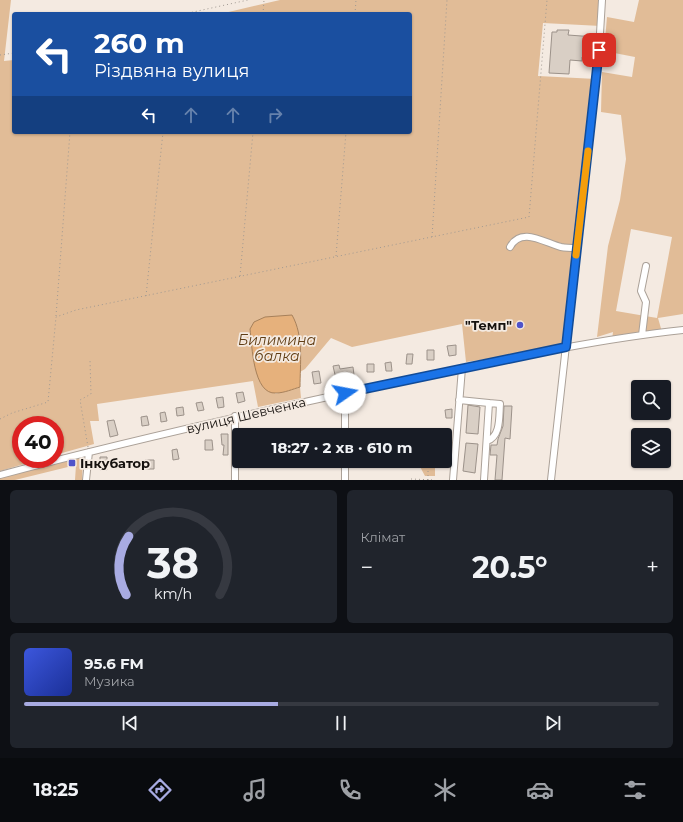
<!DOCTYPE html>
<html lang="uk">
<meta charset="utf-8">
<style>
:root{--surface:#171b24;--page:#20242c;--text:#f1f3f6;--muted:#9ea1a6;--line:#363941;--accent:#a8abe2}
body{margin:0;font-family:Montserrat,sans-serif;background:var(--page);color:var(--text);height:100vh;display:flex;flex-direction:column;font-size:15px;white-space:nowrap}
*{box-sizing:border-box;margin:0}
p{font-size:13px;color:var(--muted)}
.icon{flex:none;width:22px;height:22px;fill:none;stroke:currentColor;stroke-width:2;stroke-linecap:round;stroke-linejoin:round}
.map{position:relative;height:480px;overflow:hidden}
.side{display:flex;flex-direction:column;gap:10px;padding:10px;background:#0d0f14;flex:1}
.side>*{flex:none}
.top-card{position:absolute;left:12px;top:12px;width:400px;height:122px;border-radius:4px;box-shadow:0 1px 3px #0004;background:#1a4fa0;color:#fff;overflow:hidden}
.buttons{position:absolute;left:631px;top:380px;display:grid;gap:8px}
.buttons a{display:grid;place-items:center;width:40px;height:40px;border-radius:4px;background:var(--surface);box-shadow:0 1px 3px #0004;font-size:20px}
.speed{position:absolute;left:12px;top:416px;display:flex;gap:8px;font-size:20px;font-weight:700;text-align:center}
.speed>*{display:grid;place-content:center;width:52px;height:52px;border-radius:50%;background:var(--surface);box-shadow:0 1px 3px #0004;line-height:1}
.speed .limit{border:6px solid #d22;background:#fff;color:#111}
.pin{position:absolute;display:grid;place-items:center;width:34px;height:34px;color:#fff;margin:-17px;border-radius:8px;box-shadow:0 2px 6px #0006}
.me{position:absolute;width:44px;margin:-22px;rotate:78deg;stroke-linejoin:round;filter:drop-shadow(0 0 3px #0008)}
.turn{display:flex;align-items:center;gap:14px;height:84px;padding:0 16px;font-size:18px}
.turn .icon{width:52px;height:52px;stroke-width:2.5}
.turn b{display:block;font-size:28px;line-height:34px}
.lanes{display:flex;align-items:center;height:38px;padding:0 16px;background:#0003;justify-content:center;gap:20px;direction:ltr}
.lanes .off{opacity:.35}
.big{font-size:30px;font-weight:700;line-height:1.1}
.side .card{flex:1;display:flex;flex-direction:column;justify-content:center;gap:6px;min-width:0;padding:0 14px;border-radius:6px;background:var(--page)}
.side .dial{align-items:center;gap:0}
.dial svg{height:104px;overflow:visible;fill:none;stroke:var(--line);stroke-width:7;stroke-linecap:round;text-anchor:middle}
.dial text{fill:var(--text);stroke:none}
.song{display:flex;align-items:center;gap:12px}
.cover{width:48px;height:48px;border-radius:6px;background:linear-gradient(135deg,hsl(230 70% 55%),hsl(230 70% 35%))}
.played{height:4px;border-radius:2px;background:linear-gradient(90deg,var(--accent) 40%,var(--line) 40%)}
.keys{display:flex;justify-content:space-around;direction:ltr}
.heat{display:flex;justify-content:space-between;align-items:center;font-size:22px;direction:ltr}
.side .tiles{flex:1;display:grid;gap:10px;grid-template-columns:1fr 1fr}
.card:last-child{grid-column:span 2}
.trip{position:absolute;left:232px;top:428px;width:220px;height:40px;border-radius:4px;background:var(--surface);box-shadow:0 1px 3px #0004;font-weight:700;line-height:40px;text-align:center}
.dock{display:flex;height:64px;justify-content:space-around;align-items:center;background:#090b0e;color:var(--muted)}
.dock .icon{width:28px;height:28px}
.dock .active{color:var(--accent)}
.dock b{font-size:18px;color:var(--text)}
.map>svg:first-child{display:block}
.green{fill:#e1bc97;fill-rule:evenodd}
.water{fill:#e6b17c;stroke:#a7815b}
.building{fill:#d9cfc5;stroke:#9c928a}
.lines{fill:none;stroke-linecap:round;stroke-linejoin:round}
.minor-casing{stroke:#aba198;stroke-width:8}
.path{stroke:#a09992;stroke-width:1;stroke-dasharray:1 3;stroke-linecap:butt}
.minor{stroke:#fff;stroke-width:6}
.route-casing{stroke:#114b97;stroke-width:10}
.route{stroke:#1a73e8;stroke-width:7}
.slow{stroke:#f59e0b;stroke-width:7}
.poi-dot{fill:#4f53ca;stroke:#f4eae1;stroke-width:1.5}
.labels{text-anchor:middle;stroke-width:3.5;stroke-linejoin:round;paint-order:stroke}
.poi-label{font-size:13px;font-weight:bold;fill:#15110e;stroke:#f4eae1;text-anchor:end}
.street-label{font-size:13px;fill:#15110e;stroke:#f4eae1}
.water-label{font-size:14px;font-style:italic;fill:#603d14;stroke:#f4eae1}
</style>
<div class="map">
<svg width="683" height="480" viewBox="0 0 683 480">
<rect width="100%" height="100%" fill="#f4eae1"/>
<path class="green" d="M 0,0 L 11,0 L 4,61 L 14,60 L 14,132 L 410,132 L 410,14 L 220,14 L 280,0 L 602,0 L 601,26 L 543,23 L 538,76 L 596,79 L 566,347 L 466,362 L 462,324 L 352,347 L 331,338 L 305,369 L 300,372 L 301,352 L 275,394 L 300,387 L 301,398 L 258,407 L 253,381 L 97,404 L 99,421 L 90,421 L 94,444 L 55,455 L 55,425 L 21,425 L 21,459 L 41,459 L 0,471 Z
M 639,0 L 683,0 L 683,314 L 658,318 L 662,332 L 612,340 L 613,332 L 597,337 L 608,246 L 620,200 L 626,159 L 621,115 L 601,112 L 602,72 L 632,77 L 635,57 L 604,51 L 607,17 L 634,22 ZM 631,229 L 672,237 L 657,318 L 616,311 Z
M 79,458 L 83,458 L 82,480 L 75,480 L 76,465 L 15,480 L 0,480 L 0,476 Z
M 417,461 L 435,461 L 435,476 L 425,476 Z"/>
<path class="water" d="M 292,315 C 304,336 300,364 300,387 C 293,389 284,393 276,393 C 253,395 252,345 250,329 L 254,322 L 265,317 Z"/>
<path class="building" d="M 557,30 L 569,30 L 568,35 L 595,37 L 594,58 L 582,57 L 582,61 L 570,60 L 569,74 L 549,73 L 552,32 L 557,32 Z
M 456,345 L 456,355 L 449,356 L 447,346 Z
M 427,350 L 434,350 L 434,360 L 427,360 Z
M 407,354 L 413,354 L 412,364 L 406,364 Z
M 391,362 L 392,371 L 386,371 L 385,363 Z
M 367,364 L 374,364 L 374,372 L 367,372 Z
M 339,365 L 340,369 L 353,367 L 354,375 L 336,379 L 333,366 Z
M 319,371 L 321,383 L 314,384 L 312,372 Z
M 243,392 L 245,401 L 238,403 L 236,393 Z
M 223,397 L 224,407 L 218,408 L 216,398 Z
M 202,402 L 204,410 L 198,411 L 196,403 Z
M 468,405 L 480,407 L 478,434 L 466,433 Z
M 504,406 L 512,406 L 510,439 L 505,438 L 502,480 L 495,480 L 497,455 L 490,455 L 491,445 L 497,445 L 498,439 L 503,426 Z
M 183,407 L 184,415 L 177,416 L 176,408 Z
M 452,409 L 452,418 L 446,418 L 445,410 Z
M 165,412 L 167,421 L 161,422 L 160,413 Z
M 147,416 L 149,425 L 142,426 L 141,417 Z
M 114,420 L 118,435 L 110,437 L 107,421 Z
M 221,434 L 228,434 L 228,455 L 223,455 L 224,445 L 222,445 Z
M 205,440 L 212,440 L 213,450 L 205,450 Z
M 466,443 L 478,444 L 475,473 L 463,471 Z
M 177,449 L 179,459 L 173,460 L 172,450 Z
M 100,457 L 107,457 L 107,470 L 100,470 Z
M 145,460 L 154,460 L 154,469 L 146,469 Z"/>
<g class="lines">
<g class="minor-casing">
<path id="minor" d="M 510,247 C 521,226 545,243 561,247 C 566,248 572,248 577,248
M 642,335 L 646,302 L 641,291 L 646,266
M 345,393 L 345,435
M 459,400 L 489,403 L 484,480
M 235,416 L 235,480
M 487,441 C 501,436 499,417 500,404 L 489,403
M 0,475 C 135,439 270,409 407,380 C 498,361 590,340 683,330
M 86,480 L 89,452
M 345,480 L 345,461
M 453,480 L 462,368
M 551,480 L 599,50 L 602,0"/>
</g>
<path class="path" d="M 184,14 L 248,0
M 263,14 L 264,0
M 355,14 L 356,0
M 0,55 L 14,53
M 432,237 L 447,0
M 336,256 L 346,132
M 240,276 L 253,132
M 146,296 L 163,132
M 56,316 L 70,132
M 0,419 L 12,413 L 48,402 L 56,317 L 76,310 L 529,217 L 547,0
M 88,447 L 80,400 L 91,394 L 90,360
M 411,479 L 435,480
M 428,480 L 428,461"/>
<use href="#minor" class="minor"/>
</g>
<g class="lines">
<g class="route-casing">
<path id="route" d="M 345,393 L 566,347 L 599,50"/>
</g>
<use href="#route" class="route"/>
<path class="slow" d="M 576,255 L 588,151"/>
</g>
<g class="poi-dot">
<circle cx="520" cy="325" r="4"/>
<rect x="68" y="459" width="8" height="8" rx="2"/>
</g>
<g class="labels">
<g class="poi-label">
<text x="512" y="330">"Темп"</text>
<text x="80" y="468" text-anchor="start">Інкубатор</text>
</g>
<g class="street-label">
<text transform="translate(246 415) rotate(-13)" y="5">вулиця Шевченка</text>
</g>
<g class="water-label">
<text x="277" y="345">Билимина<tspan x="277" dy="16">балка</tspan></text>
</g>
</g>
</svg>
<div class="buttons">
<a><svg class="icon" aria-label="search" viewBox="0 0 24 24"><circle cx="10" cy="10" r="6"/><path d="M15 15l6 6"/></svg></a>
<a><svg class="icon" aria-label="layers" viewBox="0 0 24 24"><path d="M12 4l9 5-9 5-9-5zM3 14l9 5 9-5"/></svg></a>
</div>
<div class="speed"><div class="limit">40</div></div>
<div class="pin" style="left:599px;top:50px;background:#d93025"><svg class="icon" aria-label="arrive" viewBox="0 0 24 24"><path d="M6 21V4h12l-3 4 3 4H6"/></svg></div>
<svg class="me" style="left:345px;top:393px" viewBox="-20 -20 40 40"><circle r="19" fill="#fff"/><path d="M0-13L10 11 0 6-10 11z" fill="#1a73e8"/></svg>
<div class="trip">18:27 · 2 хв · 610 m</div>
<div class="top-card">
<div class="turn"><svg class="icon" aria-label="left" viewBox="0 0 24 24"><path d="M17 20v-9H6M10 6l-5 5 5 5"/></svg><div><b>260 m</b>Різдвяна вулиця</div></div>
<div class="lanes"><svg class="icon" aria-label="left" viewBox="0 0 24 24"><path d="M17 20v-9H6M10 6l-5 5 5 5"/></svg><svg class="icon off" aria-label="ahead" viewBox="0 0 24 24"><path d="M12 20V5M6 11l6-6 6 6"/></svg><svg class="icon off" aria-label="ahead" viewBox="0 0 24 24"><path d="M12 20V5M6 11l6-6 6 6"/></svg><svg class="icon off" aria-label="right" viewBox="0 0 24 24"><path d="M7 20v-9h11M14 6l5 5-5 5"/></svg></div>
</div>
</div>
<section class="side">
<div class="tiles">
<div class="card dial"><svg viewBox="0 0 100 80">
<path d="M14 69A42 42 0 1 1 86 69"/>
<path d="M14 69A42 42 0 0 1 16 24" stroke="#a8abe2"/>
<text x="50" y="56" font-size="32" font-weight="700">38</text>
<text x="50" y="72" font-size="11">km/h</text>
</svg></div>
<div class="card"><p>Клімат</p>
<div class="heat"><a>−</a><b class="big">20.5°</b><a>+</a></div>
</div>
<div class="card">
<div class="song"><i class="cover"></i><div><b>95.6 FM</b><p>Музика</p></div></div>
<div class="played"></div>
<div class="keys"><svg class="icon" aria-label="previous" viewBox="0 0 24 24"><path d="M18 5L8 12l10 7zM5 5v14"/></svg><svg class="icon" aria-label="pause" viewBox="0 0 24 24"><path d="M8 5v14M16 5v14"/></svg><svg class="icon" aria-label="next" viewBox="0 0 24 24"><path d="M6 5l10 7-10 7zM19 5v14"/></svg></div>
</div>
</div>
</section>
<nav class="dock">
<b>18:25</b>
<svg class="icon active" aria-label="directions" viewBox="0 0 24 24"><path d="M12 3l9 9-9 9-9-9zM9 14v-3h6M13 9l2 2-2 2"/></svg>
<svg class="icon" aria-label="music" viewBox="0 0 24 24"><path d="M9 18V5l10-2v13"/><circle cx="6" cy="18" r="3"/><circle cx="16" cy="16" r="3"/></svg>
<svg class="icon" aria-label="phone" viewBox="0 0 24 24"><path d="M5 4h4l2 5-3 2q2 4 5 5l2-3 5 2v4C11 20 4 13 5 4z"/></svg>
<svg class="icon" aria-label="climate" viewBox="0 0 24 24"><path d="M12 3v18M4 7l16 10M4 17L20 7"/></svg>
<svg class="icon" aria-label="car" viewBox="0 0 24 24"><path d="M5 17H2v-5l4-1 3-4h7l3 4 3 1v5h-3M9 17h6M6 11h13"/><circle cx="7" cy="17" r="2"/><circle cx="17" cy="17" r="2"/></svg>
<svg class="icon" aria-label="filters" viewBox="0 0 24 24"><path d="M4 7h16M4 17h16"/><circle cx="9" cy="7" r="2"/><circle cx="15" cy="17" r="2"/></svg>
</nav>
